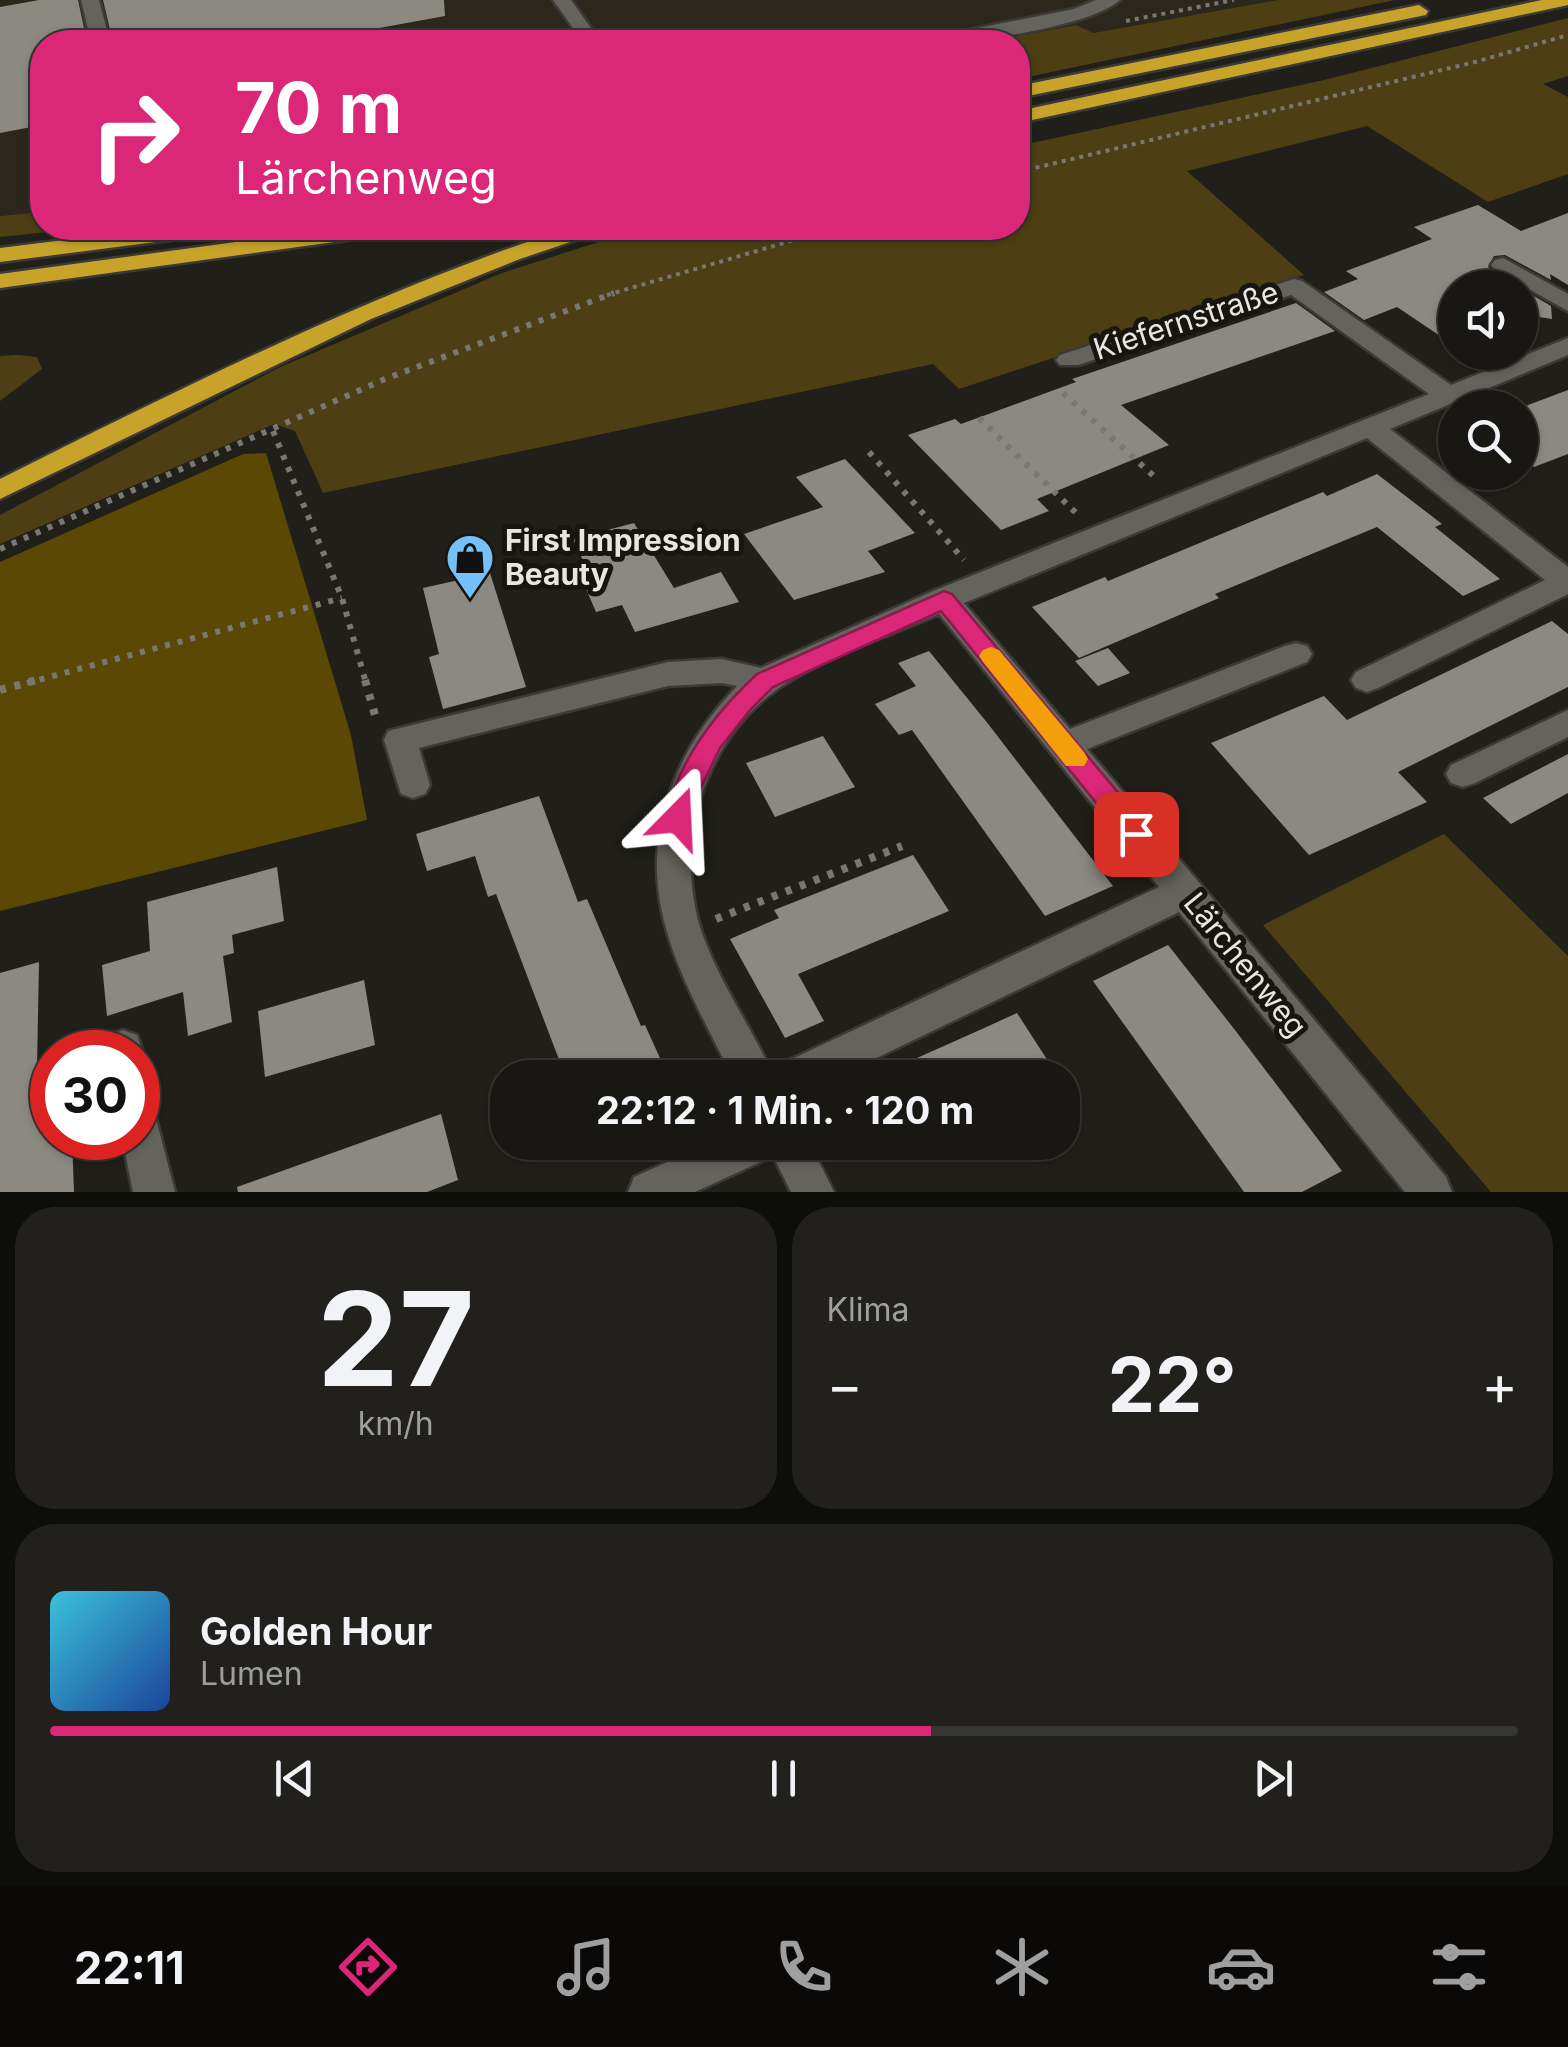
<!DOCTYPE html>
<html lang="de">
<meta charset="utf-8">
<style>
:root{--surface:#181713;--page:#21201c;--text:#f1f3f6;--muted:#9f9fa0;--line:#363633;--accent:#db2777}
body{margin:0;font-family:Inter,sans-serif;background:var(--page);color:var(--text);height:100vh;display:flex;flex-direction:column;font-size:38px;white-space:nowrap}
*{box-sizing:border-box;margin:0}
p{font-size:32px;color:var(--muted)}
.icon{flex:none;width:55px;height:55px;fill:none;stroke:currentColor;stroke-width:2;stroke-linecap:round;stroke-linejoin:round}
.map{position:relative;height:1192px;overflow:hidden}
.panel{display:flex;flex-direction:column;gap:15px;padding:15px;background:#0d0d0a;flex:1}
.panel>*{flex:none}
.hud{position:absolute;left:30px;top:30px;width:1000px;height:210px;border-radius:40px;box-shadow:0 2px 8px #0004,0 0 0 2px var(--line);background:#db2777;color:#fff;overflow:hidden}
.fabs{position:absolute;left:1438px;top:270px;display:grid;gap:20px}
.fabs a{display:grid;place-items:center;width:100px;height:100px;border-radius:50%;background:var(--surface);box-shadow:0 2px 8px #0004,0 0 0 2px var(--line);font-size:50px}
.speed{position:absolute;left:30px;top:1030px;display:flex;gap:20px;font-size:50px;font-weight:700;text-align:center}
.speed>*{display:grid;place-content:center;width:130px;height:130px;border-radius:50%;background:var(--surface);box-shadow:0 2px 8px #0004,0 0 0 2px var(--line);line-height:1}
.speed .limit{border:15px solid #d22;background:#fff;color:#111}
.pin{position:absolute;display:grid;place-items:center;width:85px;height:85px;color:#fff;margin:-42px;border-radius:20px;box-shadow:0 5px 15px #0006}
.me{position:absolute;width:110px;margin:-55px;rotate:21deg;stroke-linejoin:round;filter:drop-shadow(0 0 8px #0008)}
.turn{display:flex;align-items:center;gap:35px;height:210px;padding:0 40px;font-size:45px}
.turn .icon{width:130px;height:130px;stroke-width:2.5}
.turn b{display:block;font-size:70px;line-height:85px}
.big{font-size:75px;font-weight:700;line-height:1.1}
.panel .tile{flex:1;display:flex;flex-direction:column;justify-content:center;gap:15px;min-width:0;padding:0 35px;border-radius:40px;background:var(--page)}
.panel .dial{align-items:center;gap:0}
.dial b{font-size:130px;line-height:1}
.song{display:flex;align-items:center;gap:30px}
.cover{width:120px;height:120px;border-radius:15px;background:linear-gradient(135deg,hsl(190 70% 55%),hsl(220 70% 35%))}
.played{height:10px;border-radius:5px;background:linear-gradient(90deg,var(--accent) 60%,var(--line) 60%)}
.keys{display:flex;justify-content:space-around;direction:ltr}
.heat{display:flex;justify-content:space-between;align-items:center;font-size:55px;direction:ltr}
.panel .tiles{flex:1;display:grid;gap:15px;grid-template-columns:1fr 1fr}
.tile:last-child{grid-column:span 2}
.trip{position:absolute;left:490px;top:1060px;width:590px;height:100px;border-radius:40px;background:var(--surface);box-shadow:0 2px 8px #0004,0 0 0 2px var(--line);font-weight:700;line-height:100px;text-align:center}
.dock{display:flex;height:160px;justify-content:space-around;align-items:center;background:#0a0908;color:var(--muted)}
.dock .icon{width:70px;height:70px}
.dock .selected{color:var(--accent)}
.dock b{font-size:45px;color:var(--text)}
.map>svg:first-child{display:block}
.built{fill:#2b271c}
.green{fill:#4d3f13}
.forest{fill:#5b4804}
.building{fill:#8b8982}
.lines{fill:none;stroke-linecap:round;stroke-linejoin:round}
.minor-casing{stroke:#3b3a36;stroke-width:5}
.highway-casing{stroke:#3b3a36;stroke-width:5}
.path-far2{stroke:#787772;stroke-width:4;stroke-dasharray:4 5;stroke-linecap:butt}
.path-far1{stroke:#787772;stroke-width:6;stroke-dasharray:5 8;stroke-linecap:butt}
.path{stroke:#787772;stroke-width:8;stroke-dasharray:6 9;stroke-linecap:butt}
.minor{fill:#65635d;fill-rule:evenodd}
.highway{fill:#c7a329;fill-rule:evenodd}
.route{fill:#db2777;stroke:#8e194d;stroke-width:2.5}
.slow{fill:#f59e0b}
.labels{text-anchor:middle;stroke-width:10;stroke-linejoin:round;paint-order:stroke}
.street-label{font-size:30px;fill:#e7e6e2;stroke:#171510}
.poi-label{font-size:30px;font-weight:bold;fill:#e7e6e2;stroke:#171510;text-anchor:start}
</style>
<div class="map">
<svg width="1568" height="1192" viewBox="0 0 1568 1192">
<rect width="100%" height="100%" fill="#201f19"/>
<path class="built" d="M 0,0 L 1278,0 L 1092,33 L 1076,25 L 987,42 L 42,42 L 42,212 L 0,216 Z"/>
<path class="green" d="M 1278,0 L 1395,0 L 1018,79 L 1018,42 L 987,42 L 1076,25 L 1093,33 Z
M 1568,18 L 1568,76 L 1543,84 L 1568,97 L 1568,174 L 1488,202 L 1367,126 L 1187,171 L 1304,275 L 959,389 L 933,364 L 323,493 L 295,431 L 274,424 L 0,544 L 0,515 L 278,368 L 502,273 L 614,237 L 651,228 L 1018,228 L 1018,146 L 1324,80 Z
M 42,212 L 42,228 L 88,228 L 0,237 L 0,216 Z
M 18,355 L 37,357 L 42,369 L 0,401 L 0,356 Z
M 1444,834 L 1568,956 L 1568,1192 L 1491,1192 L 1263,925 Z"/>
<path class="forest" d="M 266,453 L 351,735 L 367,820 L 0,911 L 0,562 L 243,454 Z"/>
<path class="building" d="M 39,0 L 78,0 L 87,42 L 42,42 L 42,125 L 0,133 L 0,7 Z
M 103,0 L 444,0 L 445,16 L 303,42 L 113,42 Z
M 1478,205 L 1521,231 L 1568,213 L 1568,285 L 1550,274 L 1551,280 L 1505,255 L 1494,256 L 1488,267 L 1518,288 L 1455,288 L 1455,346 L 1397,307 L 1364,320 L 1324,292 L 1358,279 L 1346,271 L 1432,239 L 1414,227 Z
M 1520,288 L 1551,306 L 1552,319 L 1520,314 Z
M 1296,303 L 1335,331 L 1121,405 L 1169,445 L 1037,499 L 1049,511 L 1001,530 L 908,435 L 955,419 L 961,424 L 1076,382 L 1072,379 Z
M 1568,390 L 1568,454 L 1534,467 L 1520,457 L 1520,408 Z
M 845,459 L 915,533 L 868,551 L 885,572 L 794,600 L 744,534 L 823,507 L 796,477 Z
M 1377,474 L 1442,524 L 1435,527 L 1500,579 L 1463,596 L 1377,527 L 1215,594 L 1219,598 L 1079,658 L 1032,607 L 1105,577 L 1108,581 L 1323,492 L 1327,496 Z
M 634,523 L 674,588 L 721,572 L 739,602 L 635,632 L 622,605 L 596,612 L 583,582 L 592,580 L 573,539 Z
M 490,573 L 526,687 L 443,709 L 429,657 L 439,654 L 423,588 Z
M 1552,621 L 1568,634 L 1568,687 L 1398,772 L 1427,802 L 1309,855 L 1211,743 L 1324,696 L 1347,720 Z
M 1108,648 L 1130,673 L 1098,686 L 1075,661 Z
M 929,651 L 989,725 L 1113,886 L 1045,916 L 912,730 L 899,735 L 875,704 L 916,686 L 898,663 Z
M 823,736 L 855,787 L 775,817 L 746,763 Z
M 1568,754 L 1568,793 L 1511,824 L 1483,798 Z
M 539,796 L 578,902 L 587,899 L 641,1026 L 645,1025 L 669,1078 L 566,1078 L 496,894 L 488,897 L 475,856 L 427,871 L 416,834 Z
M 913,855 L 949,911 L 798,974 L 824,1021 L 785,1038 L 730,939 L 779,918 L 774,910 Z
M 277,867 L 284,921 L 232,935 L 234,953 L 223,956 L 232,1022 L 188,1036 L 183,992 L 107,1016 L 102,965 L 150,951 L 147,902 Z
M 1168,945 L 1235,1030 L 1342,1171 L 1302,1192 L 1244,1192 L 1093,981 Z
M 39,962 L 36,1120 L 52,1115 L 52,1138 L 72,1138 L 74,1192 L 0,1192 L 0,973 Z
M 364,980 L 375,1045 L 265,1077 L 258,1011 Z
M 1017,1013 L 1059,1078 L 872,1078 L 982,1029 Z
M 441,1114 L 458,1180 L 427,1192 L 238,1192 L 237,1187 Z"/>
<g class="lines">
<g class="minor-casing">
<path id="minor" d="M 81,0 L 99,0 L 110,42 L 91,42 Z
M 553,0 L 571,0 L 601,42 L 583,42 Z
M 1096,0 L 1120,0 C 1092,26 968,45 928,42 L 938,36 L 1074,9 Z
M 1503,258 L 1568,294 L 1568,311 L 1495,270 L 1491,265 L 1495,260 Z
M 1294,279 L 1302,281 L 1451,385 L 1568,338 L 1568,355 L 1390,429 L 1568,567 L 1568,594 L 1378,688 L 1367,692 L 1356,688 L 1351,680 L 1356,672 L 1545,580 L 1367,438 L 964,603 L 1070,729 L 1285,646 L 1296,643 L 1307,646 L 1312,654 L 1307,662 L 1087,749 L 1446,1177 L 1452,1192 L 1405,1192 L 1179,912 L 835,1078 L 733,1078 C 684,979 628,894 674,781 C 688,745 710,714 737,686 L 722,683 L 668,686 L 419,748 L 430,785 L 425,794 L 413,798 L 401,794 L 384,740 L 388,731 L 668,662 L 722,659 L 761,668 L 933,591 L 1429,394 L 1291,295 L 1078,365 L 1060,365 L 1056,360 L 1060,355 ZM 939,614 L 1159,887 L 779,1065 L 774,1077 C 752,1028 720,984 702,933 C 673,846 702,741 779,688 C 827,655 887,637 939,614 Z
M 1568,710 L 1568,737 L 1475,783 L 1463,787 L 1451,783 L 1446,774 L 1451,765 Z
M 123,1030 L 137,1035 L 143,1052 L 138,1065 L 138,1052 L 105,1052 L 109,1035 Z
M 138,1098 L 152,1103 L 175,1192 L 133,1192 L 122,1138 L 138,1138 Z
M 712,1142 L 809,1142 L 834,1192 L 791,1192 L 773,1156 L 695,1192 L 628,1192 L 634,1177 Z"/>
</g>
<g class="highway-casing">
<path id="highway" d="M 1542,0 L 1568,0 L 1568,5 L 1018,123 L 1018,111 Z
M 1419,5 L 1428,11 L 1426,15 L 1018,98 L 1018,86 Z
M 161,228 L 221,228 L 210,235 L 0,262 L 0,248 Z
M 339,228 L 396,228 L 385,235 L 0,288 L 0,274 Z
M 568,228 L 600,228 L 597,233 L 520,259 L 371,319 L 0,499 L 0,479 C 186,386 370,293 568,228 Z"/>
</g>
<path class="path-far2" d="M 1126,21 L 1234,0
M 1018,172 L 1475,62 L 1568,35
M 607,295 L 835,228"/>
<path class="path-far1" d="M 1063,393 L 1158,480
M 979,418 L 1078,515
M 273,431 L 342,598 L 366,683
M 869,452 L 964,560
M 0,549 L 385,379 L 614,293
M 27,683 L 342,598"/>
<path class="path" d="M 365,680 L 377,722
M 0,690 L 37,680
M 716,919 L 902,846"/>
<use href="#minor" class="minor"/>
<use href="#highway" class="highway"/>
</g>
<path class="route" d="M 944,591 L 952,594 L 1146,826 L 1150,834 L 1146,841 L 1136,844 L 1127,841 L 941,611 L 773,687 L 750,710 L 720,748 L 696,798 L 687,826 L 678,829 L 669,826 L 665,818 C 678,762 715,713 757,674 Z"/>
<path class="slow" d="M 991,647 L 999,650 L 1084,752 L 1088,759 L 1084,766 L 1066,766 L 983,662 L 979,656 L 983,650 Z"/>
<defs>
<g id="shop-pin" transform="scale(2.5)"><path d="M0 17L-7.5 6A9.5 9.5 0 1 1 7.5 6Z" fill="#75c0f6" stroke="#171510"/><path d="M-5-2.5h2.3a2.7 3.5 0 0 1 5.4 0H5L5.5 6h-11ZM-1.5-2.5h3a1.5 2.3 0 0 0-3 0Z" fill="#111"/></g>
</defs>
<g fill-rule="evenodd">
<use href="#shop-pin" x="470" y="558"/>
</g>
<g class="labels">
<g class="street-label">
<text transform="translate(1186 321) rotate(-18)" y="10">Kiefernstraße</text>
<text transform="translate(1245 965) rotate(51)" y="10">Lärchenweg</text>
</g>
<g class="poi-label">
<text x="505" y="551">First Impression<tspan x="505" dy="34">Beauty</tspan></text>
</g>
</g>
</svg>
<div class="fabs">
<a><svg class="icon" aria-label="sound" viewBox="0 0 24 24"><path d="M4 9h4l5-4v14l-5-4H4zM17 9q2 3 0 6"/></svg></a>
<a><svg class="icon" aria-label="search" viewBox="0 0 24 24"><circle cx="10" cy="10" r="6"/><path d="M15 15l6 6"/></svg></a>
</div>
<div class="speed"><div class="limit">30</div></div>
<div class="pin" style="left:1136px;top:834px;background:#d93025"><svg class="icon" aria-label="arrive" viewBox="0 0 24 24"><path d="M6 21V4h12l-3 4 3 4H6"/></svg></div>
<svg class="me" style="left:678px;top:818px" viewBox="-20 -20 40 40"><path d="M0-17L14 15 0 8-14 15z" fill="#db2777" stroke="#fff" stroke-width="4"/></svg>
<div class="trip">22:12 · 1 Min. · 120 m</div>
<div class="hud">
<div class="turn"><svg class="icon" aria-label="right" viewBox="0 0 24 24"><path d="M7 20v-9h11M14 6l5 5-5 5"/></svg><div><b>70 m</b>Lärchenweg</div></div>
</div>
</div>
<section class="panel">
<div class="tiles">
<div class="tile dial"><b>27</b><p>km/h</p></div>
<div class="tile"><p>Klima</p>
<div class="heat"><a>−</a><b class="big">22°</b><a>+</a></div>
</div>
<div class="tile">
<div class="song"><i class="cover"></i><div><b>Golden Hour</b><p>Lumen</p></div></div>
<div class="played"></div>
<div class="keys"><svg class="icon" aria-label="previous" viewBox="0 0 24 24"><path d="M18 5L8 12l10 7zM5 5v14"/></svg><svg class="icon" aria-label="pause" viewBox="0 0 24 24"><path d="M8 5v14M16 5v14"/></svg><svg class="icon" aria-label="next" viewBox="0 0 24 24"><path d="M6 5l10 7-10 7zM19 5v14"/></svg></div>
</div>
</div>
</section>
<nav class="dock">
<b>22:11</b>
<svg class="icon selected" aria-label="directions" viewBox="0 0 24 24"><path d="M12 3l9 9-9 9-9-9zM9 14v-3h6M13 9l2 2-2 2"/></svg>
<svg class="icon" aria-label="music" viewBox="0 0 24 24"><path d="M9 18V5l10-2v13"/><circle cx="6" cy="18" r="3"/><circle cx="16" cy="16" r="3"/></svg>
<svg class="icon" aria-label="phone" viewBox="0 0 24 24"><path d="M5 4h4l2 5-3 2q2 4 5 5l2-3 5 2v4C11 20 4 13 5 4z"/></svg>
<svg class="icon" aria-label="climate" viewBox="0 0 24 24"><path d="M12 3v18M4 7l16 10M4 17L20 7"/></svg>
<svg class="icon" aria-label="car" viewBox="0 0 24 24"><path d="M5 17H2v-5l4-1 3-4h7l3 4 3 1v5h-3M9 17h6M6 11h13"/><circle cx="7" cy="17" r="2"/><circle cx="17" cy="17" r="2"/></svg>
<svg class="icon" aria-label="filters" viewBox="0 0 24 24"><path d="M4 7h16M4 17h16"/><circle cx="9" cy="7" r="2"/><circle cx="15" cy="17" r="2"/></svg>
</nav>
